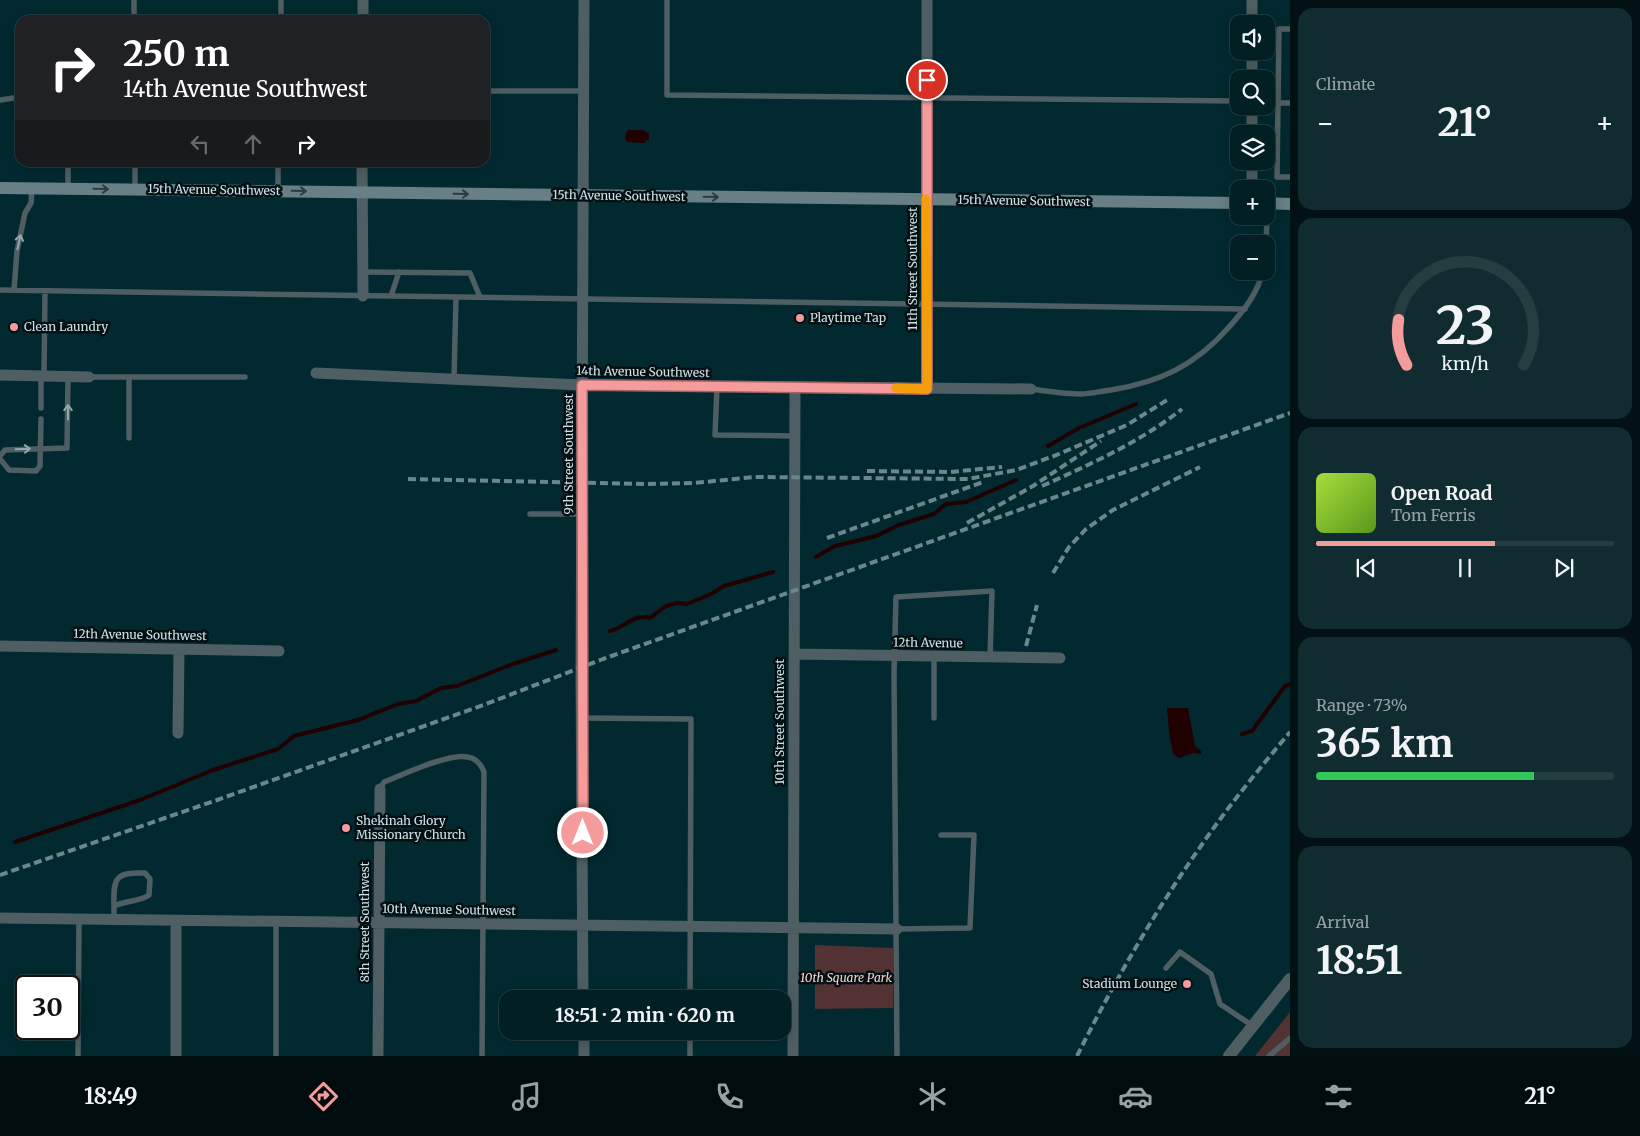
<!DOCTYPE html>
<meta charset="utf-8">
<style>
:root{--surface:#021f24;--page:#102c31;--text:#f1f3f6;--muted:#96a2a6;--line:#233d41;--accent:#f59b9b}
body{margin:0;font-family:Merriweather,serif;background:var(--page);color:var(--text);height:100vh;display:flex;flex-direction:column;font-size:19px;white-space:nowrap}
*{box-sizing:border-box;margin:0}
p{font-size:16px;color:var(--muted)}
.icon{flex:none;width:28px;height:28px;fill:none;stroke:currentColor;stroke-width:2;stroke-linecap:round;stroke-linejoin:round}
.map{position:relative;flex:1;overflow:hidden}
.sheet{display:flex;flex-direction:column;gap:8px;padding:8px;background:#011114;width:350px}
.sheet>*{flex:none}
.hud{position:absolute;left:15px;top:15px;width:475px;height:152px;border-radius:15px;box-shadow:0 2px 12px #0003,0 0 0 1px var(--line);background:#202124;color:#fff;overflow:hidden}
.buttons{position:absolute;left:1230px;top:15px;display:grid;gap:10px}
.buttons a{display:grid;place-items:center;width:45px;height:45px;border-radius:10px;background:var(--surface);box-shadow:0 2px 12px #0003,0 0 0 1px var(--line);font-size:25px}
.speed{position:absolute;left:15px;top:975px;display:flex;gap:10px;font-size:25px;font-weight:700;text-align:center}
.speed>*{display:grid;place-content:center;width:65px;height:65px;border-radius:50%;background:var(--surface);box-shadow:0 2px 12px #0003,0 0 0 1px var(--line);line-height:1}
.speed .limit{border:2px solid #111;border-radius:8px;background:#fff;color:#111}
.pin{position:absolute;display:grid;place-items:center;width:42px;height:42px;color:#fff;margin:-21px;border:2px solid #fff;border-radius:50%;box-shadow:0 1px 5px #0007}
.me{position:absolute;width:55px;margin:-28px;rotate:0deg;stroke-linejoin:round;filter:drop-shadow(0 0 4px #0008)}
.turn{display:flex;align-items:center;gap:18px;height:105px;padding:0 25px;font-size:22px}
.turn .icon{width:65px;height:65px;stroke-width:2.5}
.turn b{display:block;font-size:35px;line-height:42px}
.lanes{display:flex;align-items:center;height:48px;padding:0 25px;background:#0003;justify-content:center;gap:25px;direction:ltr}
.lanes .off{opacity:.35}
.big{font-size:38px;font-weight:700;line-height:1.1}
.sheet .card{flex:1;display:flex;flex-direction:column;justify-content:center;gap:8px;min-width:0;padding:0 18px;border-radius:15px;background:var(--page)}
.sheet .dial{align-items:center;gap:0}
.dial svg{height:130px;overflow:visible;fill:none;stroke:var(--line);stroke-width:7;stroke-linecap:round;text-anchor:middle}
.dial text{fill:var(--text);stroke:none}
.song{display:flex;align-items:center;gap:15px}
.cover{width:60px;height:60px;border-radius:8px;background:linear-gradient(135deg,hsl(80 70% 55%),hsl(90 70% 35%))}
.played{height:5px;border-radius:2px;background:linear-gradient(90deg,var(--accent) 60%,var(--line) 60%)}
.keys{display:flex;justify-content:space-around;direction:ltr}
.heat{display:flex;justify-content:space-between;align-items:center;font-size:28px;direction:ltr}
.charge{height:8px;border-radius:4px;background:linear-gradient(90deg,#34c759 73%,var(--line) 0)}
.trip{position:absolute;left:499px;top:990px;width:292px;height:50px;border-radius:15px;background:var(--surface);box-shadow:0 2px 12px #0003,0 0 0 1px var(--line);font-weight:700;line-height:50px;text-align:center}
.tab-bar{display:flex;height:80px;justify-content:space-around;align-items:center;background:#010c0e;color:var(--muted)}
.tab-bar .icon{width:35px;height:35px}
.tab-bar .current{color:var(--accent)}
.tab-bar b{font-size:22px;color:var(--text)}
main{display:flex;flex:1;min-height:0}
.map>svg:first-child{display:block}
.green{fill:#523232}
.water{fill:#200001}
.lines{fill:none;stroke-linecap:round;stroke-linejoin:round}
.stream{stroke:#200001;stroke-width:4}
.service{stroke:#4f5e62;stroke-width:5.5}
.minor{stroke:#4f5e62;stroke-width:11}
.tertiary{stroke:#4f5e62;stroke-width:12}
.secondary{stroke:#677f85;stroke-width:12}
.rail{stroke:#6a878d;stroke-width:4;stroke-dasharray:8 4;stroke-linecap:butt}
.oneway{stroke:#2b3c40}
.oneway2{stroke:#95a7ab}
.route-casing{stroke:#9f6565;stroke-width:12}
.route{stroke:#f59b9b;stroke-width:9}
.slow{stroke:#f59e0b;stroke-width:9}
.poi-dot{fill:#f59b9b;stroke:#030f12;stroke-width:2}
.labels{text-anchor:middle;stroke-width:5;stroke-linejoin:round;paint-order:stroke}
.street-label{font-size:12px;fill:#cee2e6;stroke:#030f12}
.poi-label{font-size:12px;fill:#cee2e6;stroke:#030f12;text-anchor:start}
.park-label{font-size:12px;font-style:italic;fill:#f6d3d2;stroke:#030f12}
</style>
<main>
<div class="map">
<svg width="1290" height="1056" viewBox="0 0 1290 1056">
<rect width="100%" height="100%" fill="#022930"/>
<path class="green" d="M 815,945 L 893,948 L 893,1008 L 815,1009 Z
M 1290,1012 L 1290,1056 L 1255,1056 Z"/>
<path class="water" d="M 628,130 L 643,130 L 649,133 L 649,140 L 647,140 L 644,143 L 627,142 C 624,138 625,134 628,130 Z
M 1167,708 L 1188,708 L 1195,746 L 1201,751 L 1201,754 L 1193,753 L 1179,758 L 1173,754 L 1169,732 Z"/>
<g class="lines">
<path class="stream" d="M 1048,446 L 1079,428 L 1136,404
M 816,557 L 835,546 L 876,536 L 899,525 L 934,514 L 946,504 L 966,502 L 1016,480
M 610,631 C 623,628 635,613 650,618 L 666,606 L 677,603 L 687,604 L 711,594 L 724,586 L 773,572
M 1242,734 L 1252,731 L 1285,686 L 1290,684
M 15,842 L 140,800 L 213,770 L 278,749 L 294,736 L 358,720 L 398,704 L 416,701 L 441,688 L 457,686 L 513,664 L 556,650"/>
<path class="service" d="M 134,0 L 134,20
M 667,0 L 667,95 L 1239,101
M 281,20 L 281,0
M 1290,29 L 1279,29 L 1278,103 L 1290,103
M 485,91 L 584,91
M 0,100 L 20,97
M 1266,102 L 1278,103 L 1277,177 L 1290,177
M 68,162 L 68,188
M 135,162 L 135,189
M 278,191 L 278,162
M 1266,260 L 1267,203
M 363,272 L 470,273 L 480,297
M 0,290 L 1245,309
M 14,290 L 17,251 L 25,213 L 31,203 L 32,188
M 391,296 L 399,272
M 44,376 L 45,291
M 89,377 L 245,377
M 454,379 L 456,297
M 717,387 L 715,435 L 795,436
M 1031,389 C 1047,391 1064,394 1081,394 C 1090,394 1101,391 1111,390 C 1161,382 1196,365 1230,326 C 1245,309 1257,294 1263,271
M 41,408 L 41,376
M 129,438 L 129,377
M 0,456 L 5,450 L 67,448 L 68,376
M 0,459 L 9,470 L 36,471 L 40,466 L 41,419
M 530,514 L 582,514
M 582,718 L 691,719 L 690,999
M 934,718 L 934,657
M 380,789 L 384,782 C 402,775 449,753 467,757 C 476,758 481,764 484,772 L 482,1056
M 114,920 L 114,906 C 127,900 139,902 149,895 L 150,879 L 145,873 C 116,872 113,877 114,906
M 276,922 L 276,1056
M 897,929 L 970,928 L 974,835 L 941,835
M 1166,968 L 1180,952 L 1211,974 L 1220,1004 L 1253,1026
M 690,1031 L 690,1056
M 78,1056 L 79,919
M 897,1056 L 894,674 L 896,597 L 992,591 L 990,658
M 1269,1056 L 1289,1039"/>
<path class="minor" d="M 927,0 L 927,389
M 1252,0 L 1252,24
M 363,20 L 363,0
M 1252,51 L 1252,79
M 1252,106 L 1252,134
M 1252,161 L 1252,189
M 362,162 L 363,296
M 316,373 L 582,385 L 1031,389
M 0,375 L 89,377
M 0,646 L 279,651
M 794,654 L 1060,658
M 178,733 L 179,649
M 0,918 L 897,929
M 176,920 L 176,1056
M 583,999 L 581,675 L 584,0
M 584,1031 L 584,1056
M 378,1056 L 380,789
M 793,1056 L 795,388"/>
<path class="tertiary" d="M 1229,1056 L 1290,979"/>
<path class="secondary" d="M 0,188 L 1239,203
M 1266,203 L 1290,204"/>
<path class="rail" d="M 867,471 L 950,472 L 1002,467
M 408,479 L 645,484 L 694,483 L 755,477 L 968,479 L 1016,470 L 1054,456 L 1127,425 L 1167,400
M 1042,486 C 1091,464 1140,442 1182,409
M 967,523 L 1033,486 L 1101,441
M 827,538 L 983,482
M 1053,573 L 1069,547 L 1086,529 L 1113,510 L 1200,467
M 1026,646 L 1037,605
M 0,875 L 217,800 L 486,704 L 603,659 L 1290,413
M 1077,1056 C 1114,982 1155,911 1203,843 C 1230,804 1260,768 1290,732"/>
</g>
<defs><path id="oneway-shaft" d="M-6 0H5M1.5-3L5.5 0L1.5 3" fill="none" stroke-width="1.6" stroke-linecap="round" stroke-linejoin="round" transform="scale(1.25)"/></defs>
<g class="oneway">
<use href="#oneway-shaft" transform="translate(101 189) rotate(1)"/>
<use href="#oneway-shaft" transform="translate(299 191) rotate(1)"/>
<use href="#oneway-shaft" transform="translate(461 194) rotate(1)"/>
<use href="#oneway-shaft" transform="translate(711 197) rotate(1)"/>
</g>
<g class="oneway2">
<use href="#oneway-shaft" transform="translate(19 242) rotate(-78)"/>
<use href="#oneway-shaft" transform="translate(68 412) rotate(-90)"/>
<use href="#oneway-shaft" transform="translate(23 449) rotate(-2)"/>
</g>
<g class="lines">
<g class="route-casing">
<path id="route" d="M 583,833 L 582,385 L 927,389 L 927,80"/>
</g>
<use href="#route" class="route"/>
<path class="slow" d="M 896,388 L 927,389 L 926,199"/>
</g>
<g class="poi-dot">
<circle cx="800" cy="318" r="5"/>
<circle cx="14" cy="327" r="5"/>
<circle cx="346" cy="828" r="5"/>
<circle cx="1187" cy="984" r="5"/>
</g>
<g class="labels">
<g class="street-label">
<text transform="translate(214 190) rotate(1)" y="4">15th Avenue Southwest</text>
<text transform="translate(619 196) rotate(1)" y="4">15th Avenue Southwest</text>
<text transform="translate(1024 201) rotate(1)" y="4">15th Avenue Southwest</text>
<text transform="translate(913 269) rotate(-90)" y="4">11th Street Southwest</text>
<text transform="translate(643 372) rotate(1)" y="4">14th Avenue Southwest</text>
<text transform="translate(569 454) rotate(-90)" y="4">9th Street Southwest</text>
<text transform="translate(140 635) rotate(1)" y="4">12th Avenue Southwest</text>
<text transform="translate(928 643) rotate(1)" y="4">12th Avenue</text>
<text transform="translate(780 722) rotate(-90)" y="4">10th Street Southwest</text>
<text transform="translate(449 910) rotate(1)" y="4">10th Avenue Southwest</text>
<text transform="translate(365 922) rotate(-90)" y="4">8th Street Southwest</text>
</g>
<g class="poi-label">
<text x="810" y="322">Playtime Tap</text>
<text x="24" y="331">Clean Laundry</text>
<text x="356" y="825">Shekinah Glory<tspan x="356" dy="14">Missionary Church</tspan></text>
<text x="1177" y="988" text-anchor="end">Stadium Lounge</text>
</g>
<g class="park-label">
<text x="846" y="982">10th Square Park</text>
</g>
</g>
</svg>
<div class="buttons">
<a><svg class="icon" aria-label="sound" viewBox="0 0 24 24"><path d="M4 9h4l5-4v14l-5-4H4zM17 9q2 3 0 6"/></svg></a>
<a><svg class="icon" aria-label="search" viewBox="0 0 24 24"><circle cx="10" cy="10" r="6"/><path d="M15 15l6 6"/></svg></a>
<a><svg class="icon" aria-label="layers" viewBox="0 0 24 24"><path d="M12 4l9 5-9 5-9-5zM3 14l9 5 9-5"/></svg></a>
<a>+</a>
<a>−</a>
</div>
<div class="speed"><div class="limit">30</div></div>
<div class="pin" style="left:927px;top:80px;background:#d93025"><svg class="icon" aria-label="arrive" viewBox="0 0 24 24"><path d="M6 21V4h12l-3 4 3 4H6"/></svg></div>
<svg class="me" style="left:583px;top:833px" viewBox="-20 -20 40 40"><circle r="17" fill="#f59b9b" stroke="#fff" stroke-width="3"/><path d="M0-11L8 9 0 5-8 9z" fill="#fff"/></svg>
<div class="trip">18:51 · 2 min · 620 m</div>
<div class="hud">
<div class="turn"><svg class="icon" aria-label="right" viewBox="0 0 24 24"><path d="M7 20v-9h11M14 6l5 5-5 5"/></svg><div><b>250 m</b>14th Avenue Southwest</div></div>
<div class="lanes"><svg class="icon off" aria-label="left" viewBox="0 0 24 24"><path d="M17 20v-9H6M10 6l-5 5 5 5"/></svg><svg class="icon off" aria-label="ahead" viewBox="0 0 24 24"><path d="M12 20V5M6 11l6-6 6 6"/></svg><svg class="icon" aria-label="right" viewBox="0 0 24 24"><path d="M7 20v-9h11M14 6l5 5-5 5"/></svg></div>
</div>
</div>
<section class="sheet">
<div class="card"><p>Climate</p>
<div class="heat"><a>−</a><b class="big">21°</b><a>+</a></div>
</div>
<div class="card dial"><svg viewBox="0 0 100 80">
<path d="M14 69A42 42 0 1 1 86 69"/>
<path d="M14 69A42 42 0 0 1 9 41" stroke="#f59b9b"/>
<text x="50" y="56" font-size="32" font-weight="700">23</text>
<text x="50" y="72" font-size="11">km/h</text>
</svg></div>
<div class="card">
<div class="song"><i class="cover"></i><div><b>Open Road</b><p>Tom Ferris</p></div></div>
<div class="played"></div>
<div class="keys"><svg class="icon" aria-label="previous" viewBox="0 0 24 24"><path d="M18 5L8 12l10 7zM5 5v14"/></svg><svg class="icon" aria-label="pause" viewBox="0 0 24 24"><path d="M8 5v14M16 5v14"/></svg><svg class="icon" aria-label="next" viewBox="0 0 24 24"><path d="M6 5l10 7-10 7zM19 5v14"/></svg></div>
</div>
<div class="card"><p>Range · 73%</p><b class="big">365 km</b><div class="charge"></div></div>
<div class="card"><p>Arrival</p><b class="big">18:51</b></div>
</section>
</main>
<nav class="tab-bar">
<b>18:49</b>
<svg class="icon current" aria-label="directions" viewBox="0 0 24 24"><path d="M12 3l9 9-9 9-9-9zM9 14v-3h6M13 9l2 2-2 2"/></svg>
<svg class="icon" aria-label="music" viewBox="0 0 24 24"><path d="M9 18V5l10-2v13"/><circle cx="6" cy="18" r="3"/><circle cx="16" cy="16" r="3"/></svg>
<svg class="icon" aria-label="phone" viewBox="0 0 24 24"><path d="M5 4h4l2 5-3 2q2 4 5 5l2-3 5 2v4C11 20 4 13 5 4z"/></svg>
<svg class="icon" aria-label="climate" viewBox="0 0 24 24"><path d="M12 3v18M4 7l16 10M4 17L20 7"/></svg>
<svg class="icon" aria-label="car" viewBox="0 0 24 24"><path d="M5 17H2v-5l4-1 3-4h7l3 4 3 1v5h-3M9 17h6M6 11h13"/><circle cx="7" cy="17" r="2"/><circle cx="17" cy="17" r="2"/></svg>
<svg class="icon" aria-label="filters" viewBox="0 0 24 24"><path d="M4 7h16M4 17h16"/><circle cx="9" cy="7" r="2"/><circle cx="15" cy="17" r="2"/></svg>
<b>21°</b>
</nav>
